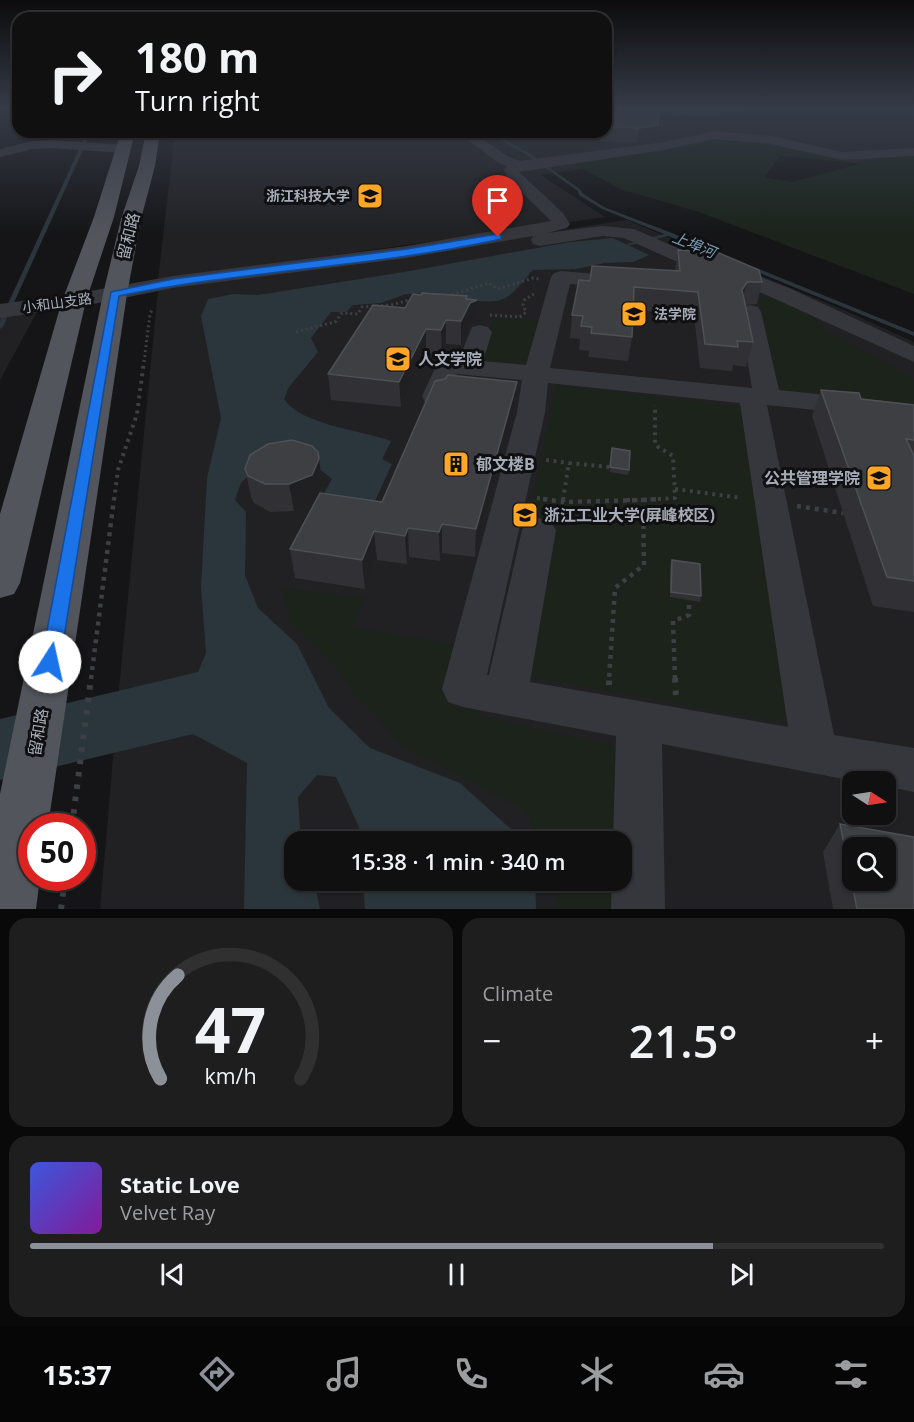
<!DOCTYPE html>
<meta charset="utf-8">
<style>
:root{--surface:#101011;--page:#1e1e1f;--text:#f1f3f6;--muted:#9c9d9f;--line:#303031;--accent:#8c9099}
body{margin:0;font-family:"Open Sans","Noto Sans SC",sans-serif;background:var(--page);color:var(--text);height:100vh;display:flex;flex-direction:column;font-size:22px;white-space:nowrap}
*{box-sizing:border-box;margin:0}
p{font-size:20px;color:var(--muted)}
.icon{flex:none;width:33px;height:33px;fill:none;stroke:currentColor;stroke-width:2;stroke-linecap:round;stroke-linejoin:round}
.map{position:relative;height:909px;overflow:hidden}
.details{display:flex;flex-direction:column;gap:9px;padding:9px;background:#090909;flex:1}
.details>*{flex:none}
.hud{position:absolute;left:12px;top:12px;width:600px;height:126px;border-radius:18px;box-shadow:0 2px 4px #0004,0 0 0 2px var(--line);background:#101011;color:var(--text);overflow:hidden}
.needle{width:39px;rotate:102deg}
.buttons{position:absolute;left:842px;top:771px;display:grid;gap:12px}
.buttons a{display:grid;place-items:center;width:54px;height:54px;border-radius:12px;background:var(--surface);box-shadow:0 2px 4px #0004,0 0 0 2px var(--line);font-size:30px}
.speed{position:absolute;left:18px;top:813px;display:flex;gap:12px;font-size:30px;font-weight:700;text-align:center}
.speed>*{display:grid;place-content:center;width:78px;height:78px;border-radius:50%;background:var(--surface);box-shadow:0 2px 4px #0004,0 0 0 2px var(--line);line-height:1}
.speed .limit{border:9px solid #d22;background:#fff;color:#111}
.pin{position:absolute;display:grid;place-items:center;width:51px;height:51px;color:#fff;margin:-62px -26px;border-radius:50% 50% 50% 0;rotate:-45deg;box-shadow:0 0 6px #0007}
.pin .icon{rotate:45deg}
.me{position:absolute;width:66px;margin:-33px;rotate:10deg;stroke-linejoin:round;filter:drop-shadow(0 0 4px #0008)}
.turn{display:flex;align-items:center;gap:21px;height:126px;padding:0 24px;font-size:27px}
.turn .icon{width:78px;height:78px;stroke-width:2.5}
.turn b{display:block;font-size:42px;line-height:51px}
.big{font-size:45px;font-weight:600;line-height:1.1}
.details .tile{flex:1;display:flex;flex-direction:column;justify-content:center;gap:9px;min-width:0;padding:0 21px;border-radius:18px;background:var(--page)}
.details .dial{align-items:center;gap:0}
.dial svg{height:156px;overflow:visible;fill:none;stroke:var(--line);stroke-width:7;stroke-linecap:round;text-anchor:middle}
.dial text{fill:var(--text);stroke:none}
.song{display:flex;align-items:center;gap:18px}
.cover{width:72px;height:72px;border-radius:9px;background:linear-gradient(135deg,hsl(230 70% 55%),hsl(290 70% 35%))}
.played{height:6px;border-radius:3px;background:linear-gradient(90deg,var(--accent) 80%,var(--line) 80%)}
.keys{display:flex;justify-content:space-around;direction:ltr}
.heat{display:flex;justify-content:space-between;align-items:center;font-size:33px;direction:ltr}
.details .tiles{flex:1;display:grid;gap:9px;grid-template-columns:1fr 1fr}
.tile:last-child{grid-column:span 2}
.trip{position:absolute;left:284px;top:831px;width:348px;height:60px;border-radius:18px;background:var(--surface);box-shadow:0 2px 4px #0004,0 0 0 2px var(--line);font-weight:600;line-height:60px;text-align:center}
.tabs{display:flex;height:96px;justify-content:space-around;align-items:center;background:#060607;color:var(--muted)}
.tabs .icon{width:42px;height:42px}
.tabs .on{color:var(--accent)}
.tabs b{font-size:27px;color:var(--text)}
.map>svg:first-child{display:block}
.built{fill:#212124;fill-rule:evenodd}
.green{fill:#1b231b}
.water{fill:#2a363c}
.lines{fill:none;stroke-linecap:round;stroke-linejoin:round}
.stream{fill:#2a363c;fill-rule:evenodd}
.path-far3{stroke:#3c3f44;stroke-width:3;stroke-dasharray:2 3;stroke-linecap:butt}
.path-far2{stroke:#3c3f44;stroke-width:4;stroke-dasharray:3 4.5;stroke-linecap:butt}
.path-far1{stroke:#3c3f44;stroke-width:4.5;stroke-dasharray:4 5;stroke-linecap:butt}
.path{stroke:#3c3f44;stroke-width:6;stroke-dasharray:4.5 8;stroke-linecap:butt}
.minor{fill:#36373d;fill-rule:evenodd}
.major{fill:#52555c;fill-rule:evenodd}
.wall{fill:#313135}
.shaded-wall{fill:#202023}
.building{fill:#3d3f43;stroke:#4e5055;stroke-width:1.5;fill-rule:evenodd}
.route{fill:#1a73e8;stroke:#114b97;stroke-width:1.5}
.labels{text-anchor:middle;stroke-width:6;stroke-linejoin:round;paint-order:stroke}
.far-poi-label{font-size:14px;font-weight:bold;fill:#a6adb8;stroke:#101012;text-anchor:end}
.far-street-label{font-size:14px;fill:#a6adb8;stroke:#101012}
.far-water-label{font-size:15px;font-style:italic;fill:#7a9fb6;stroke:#101012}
.street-label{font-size:16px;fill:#a6adb8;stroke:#101012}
.poi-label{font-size:16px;font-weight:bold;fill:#a6adb8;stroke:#101012;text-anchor:start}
</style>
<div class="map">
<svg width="914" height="909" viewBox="0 0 914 909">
<rect width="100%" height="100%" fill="#151517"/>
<path class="built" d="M 606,107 L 914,107 L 914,170 L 726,148 L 541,175 L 605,217 L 158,280 L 175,132 L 606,132 Z
M 627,220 L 846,311 L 914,342 L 914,909 L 100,909 L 119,689 L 158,290 ZM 852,782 L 885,782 L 885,814 L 852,814 ZM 294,842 L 621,842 L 621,880 L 294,880 ZM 852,848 L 885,848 L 885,880 L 852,880 Z
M 36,314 L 0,380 L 0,316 Z"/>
<path class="green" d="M 710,138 L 836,153 L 845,162 L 780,156 L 765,177 L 792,182 L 914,149 L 914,294 L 699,212 L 620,189 L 574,164 L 678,148 Z
M 759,297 L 786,299 L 818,314 L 818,326 L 914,379 L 914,409 L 779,392 Z
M 494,317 L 545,321 L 532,371 L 476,365 Z
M 556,385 L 749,407 L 804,726 L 497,671 Z
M 280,588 L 365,598 L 352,627 L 465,646 L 453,692 L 487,717 L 629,750 L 625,909 L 555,909 L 557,881 L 621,880 L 621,842 L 541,841 L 525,810 L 404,747 L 357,695 L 329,659 L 290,621 Z"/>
<path class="water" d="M 613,238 L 649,255 L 633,262 L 604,263 L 576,269 L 533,270 C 525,278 517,291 507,297 C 489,308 467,295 447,301 L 433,293 L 406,294 L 381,303 L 353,305 L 346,312 L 331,312 L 311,338 L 318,352 L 289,387 L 284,399 C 301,425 361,430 391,441 L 382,459 L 392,464 L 370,512 L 316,507 L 332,479 L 311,462 L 253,471 L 241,483 L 235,500 L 246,512 L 245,575 L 258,608 L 297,644 L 329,708 L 370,748 L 460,783 L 524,841 L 360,841 L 359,827 L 336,777 L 317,775 L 298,797 L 300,830 L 304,841 L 294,842 L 294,880 L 314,881 L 320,909 L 244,909 L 247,763 L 193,734 L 0,780 L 0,719 L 198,672 L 206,653 L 201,587 L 207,478 L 221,418 L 201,316 L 208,299 L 234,294 L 258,295 L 404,272 L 570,242 Z
M 363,881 L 535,881 L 536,909 L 365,909 Z"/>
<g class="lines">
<path class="stream" d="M 87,132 L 91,132 L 3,327 L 0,329 L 0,321 Z
M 486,132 L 490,132 L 529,153 L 581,190 L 582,193 L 604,207 L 672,233 L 727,257 L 723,258 L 668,236 L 627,246 L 627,244 L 664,234 L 602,209 L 579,195 L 578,191 L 527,155 Z
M 750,267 L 754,267 L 914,332 L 914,336 L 750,269 Z"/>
<path class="path-far3" d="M 447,296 L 489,283 L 498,289 L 533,278 L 539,279
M 490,315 L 520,317 L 526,312 L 523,305 L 525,299 L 534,294
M 296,332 L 335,322 L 342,313 L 358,314 L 362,307 L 391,305 L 413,299
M 144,362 L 150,314 L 153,308"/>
<path class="path-far2" d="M 546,460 L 569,463
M 675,489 L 742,498
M 537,498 L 553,500
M 114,500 L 118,470 L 137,414 L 144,361
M 563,500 L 569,463 L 610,467
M 627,500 L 643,500
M 643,500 L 675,498 L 673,456 L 655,445 L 655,405"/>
<path class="path-far1" d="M 543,499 L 563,502
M 563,499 L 563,502 L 643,500 L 644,565 L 615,588 L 609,679
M 643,500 L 661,499
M 797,506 L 843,513
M 91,679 L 114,499
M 675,679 L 673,621 L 689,615 L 689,600"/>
<path class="path" d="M 675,678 L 676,697
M 609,685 L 609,678
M 72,826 L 91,678
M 61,909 L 65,878"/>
<path class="minor" d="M 631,107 L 747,107 L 741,110 L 702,116 L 637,110 Z
M 715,131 L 771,136 L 842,152 L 914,148 L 914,156 L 842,160 L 771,144 L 715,139 L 664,150 L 519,172 L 563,213 L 570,224 L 567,228 L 547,233 L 602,226 L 634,229 L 687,252 L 727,264 L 789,288 L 914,346 L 914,362 L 773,298 L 713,272 L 673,260 L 624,238 L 602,236 L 540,246 L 533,244 L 531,240 L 533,236 L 407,258 L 173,288 L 74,308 L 0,318 L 0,304 L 74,294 L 173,276 L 407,246 L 551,221 L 508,179 L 504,170 L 507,166 L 497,162 L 458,132 L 473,132 L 507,156 L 520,161 L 664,142 Z
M 52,140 L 124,145 L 131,149 L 124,153 L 52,148 L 33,149 L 0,157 L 0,149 L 33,141 Z
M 561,271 L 631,277 L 638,279 L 641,283 L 638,287 L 631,289 L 570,284 L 550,368 L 752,388 L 739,312 L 742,307 L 750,305 L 758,307 L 761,312 L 779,390 L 914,404 L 914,420 L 767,405 L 834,735 L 914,748 L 914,792 L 885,786 L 885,782 L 859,782 L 662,744 L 665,909 L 611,909 L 612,880 L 621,880 L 621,842 L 613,842 L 616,736 L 463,707 L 448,702 L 442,689 L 517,412 L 522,380 L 457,374 L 445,402 L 435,404 L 425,402 L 422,396 L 439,360 L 459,359 L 472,327 L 480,325 L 488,327 L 492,332 L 483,361 L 526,365 L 551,277 L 554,273 ZM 548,383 L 740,403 L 788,727 L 530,682 L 556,530 L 551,522 L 539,518 L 527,522 L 522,530 L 489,675 L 487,675 L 545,412 Z"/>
<path class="major" d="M 121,132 L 135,132 L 114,217 L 86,301 L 20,583 L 14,594 L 0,598 L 0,514 L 62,301 L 94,217 Z
M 146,132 L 160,132 L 155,166 L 141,219 L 127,294 L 48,826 L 32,826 L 32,878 L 40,878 L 36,909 L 0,909 L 0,794 L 103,294 L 121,219 L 139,166 Z"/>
</g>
<path class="wall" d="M 606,107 L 659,107 L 656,141 L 637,143 L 600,141 L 600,138 L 597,138 L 597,134 L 570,132 L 606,132 Z
M 678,250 L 762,282 L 757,304 L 745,305 L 753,342 L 746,367 L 733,365 L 732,371 L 700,368 L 694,315 L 633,310 L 632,337 L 628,361 L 588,357 L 589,351 L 579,350 L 580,339 L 570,338 L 572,315 L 590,281 L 675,271 Z
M 467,296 L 467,299 L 477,323 L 470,326 L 461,345 L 446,344 L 442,354 L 426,353 L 401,407 L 331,400 L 328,374 L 405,308 Z
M 517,382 L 515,408 L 475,557 L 442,553 L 440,561 L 409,557 L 407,564 L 377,560 L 365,589 L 295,578 L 290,549 L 314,504 L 294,511 L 270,512 L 254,503 L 251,497 L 245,469 L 319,459 L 323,486 L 321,493 L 382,502 Z
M 821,390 L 861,399 L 914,405 L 914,612 L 873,606 L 812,416 Z
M 612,448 L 629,470 L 628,475 L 610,472 Z
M 672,560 L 701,596 L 700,602 L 670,597 L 670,566 Z
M 840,824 L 914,909 L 833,909 L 823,852 Z"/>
<path class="shaded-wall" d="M 658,125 L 656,141 L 637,143 L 639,128 Z
M 747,282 L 741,305 L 742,290 Z
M 467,296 L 467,310 L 470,303 L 477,300 L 477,323 L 470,326 L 461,345 L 461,321 Z
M 446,320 L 446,344 L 442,354 L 441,330 Z
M 426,329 L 426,353 L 401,407 L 399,382 Z
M 517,382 L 515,408 L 475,557 L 476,529 Z
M 319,459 L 323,486 L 316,503 L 294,511 L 289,484 Z
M 442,524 L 442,553 L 440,561 L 439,532 Z
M 408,528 L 409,557 L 407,564 L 405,536 Z
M 374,531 L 377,560 L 365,589 L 362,560 Z"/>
<path class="building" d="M 606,107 L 659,107 L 658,125 L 639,128 L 606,126 Z
M 678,250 L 719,253 L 759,270 L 762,282 L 747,282 L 742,290 L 753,342 L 737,341 L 738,347 L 705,344 L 698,292 L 634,287 L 632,337 L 591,333 L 592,327 L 581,326 L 583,316 L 572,315 L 579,280 L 590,281 L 592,266 L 680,271 Z
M 422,293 L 467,296 L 466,299 L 477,300 L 470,303 L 461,321 L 446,320 L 441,330 L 426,329 L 399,382 L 328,374 L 373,305 L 405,308 L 413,294 L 421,295 Z
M 448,375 L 517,382 L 476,529 L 442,524 L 439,532 L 408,528 L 405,536 L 374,531 L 362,560 L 290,549 L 320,493 L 382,502 L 435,381 L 445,379 Z
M 821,390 L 859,393 L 861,399 L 914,405 L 914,440 L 906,439 L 914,456 L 914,581 L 887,577 Z
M 292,440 L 312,446 L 318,452 L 319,459 L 312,475 L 289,484 L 265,484 L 248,476 L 245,469 L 250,455 L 268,444 Z
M 612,448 L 630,451 L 629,470 L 610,467 Z
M 672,560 L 700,564 L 701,596 L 671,592 Z
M 840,824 L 914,837 L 914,909 L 857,909 ZM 852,848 L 885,848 L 885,880 L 852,880 Z"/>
<linearGradient id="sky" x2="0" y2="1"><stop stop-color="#0c0c0d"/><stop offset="0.46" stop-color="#353b47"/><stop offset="1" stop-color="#353b47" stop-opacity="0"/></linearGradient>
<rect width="914" height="235" fill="url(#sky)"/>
<path class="route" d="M 498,234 L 501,235 L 501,239 C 375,267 245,270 119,296 L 60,662 L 57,667 L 50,669 L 44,667 L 41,662 L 111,292 L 173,279 L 407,249 Z"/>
<defs>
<g id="university-square" transform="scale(1.35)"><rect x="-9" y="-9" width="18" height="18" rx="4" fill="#ffa626" stroke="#101012"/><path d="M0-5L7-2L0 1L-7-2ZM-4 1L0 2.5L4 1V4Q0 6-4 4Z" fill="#111"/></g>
<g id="building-square" transform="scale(1.35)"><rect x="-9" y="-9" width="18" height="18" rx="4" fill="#ffa626" stroke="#101012"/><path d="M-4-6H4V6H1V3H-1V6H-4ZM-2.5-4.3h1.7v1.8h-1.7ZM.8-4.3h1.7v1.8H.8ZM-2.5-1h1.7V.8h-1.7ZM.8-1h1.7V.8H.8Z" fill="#111"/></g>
</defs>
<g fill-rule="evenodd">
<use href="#university-square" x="370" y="196"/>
<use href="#university-square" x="634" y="314"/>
<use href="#university-square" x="398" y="359"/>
<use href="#building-square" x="456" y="464"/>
<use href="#university-square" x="879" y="478"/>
<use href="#university-square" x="525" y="515"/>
</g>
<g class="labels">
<g class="far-poi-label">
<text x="350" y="201">浙江科技大学</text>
<text x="654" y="319" text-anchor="start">法学院</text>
</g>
<g class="far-street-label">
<text transform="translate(57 303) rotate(-8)" y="5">小和山支路</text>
</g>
<g class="far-water-label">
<text transform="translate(694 245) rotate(22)" y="5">上埠河</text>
</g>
<g class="street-label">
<text transform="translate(128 236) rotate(-76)" y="6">留和路</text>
<text transform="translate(38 732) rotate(-80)" y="6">留和路</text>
</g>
<g class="poi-label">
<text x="418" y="365">人文学院</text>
<text x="476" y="470">郁文楼B</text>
<text x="860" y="484" text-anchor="end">公共管理学院</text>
<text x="544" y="521">浙江工业大学(屏峰校区)</text>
</g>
</g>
</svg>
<div class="buttons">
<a><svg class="needle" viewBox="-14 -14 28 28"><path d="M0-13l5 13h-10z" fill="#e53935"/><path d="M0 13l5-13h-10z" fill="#9c9d9f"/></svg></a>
<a><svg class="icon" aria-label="search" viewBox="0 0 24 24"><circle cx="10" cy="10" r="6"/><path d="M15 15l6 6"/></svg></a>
</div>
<div class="speed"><div class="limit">50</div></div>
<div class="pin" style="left:498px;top:237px;background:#d93025"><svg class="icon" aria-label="arrive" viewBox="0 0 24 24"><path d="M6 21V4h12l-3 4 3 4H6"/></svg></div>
<svg class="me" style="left:50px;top:662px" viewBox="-20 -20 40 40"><circle r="19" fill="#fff"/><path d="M0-13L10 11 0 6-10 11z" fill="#1a73e8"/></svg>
<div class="trip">15:38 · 1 min · 340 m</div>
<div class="hud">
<div class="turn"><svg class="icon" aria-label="right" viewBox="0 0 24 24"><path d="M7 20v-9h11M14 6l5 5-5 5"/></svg><div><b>180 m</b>Turn right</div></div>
</div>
</div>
<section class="details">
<div class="tiles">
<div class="tile dial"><svg viewBox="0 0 100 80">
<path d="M14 69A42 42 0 1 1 86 69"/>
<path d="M14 69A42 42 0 0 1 23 16" stroke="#8c9099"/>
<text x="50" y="56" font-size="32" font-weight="700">47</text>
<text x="50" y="72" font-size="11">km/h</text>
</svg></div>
<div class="tile"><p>Climate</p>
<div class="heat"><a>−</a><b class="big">21.5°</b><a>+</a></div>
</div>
<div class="tile">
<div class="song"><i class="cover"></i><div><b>Static Love</b><p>Velvet Ray</p></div></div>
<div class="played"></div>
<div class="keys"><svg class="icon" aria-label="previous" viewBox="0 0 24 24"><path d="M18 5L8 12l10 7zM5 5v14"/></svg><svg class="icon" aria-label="pause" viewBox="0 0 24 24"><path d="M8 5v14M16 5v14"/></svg><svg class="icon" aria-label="next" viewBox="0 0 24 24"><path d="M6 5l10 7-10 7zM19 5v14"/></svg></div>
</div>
</div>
</section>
<nav class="tabs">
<b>15:37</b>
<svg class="icon on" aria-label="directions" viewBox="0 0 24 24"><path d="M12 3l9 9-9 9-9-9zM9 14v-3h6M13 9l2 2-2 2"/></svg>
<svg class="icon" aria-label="music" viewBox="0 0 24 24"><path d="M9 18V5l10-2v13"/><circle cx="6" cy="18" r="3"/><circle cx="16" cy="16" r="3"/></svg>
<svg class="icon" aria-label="phone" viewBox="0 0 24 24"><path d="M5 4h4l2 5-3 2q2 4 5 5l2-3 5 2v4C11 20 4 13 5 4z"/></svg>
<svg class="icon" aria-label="climate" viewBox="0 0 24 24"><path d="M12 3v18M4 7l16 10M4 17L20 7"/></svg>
<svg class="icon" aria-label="car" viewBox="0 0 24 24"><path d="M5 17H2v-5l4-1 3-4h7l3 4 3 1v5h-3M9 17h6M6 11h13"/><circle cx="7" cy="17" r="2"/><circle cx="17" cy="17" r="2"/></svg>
<svg class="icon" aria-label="filters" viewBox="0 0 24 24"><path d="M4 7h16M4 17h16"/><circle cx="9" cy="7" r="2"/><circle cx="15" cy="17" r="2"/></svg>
</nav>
